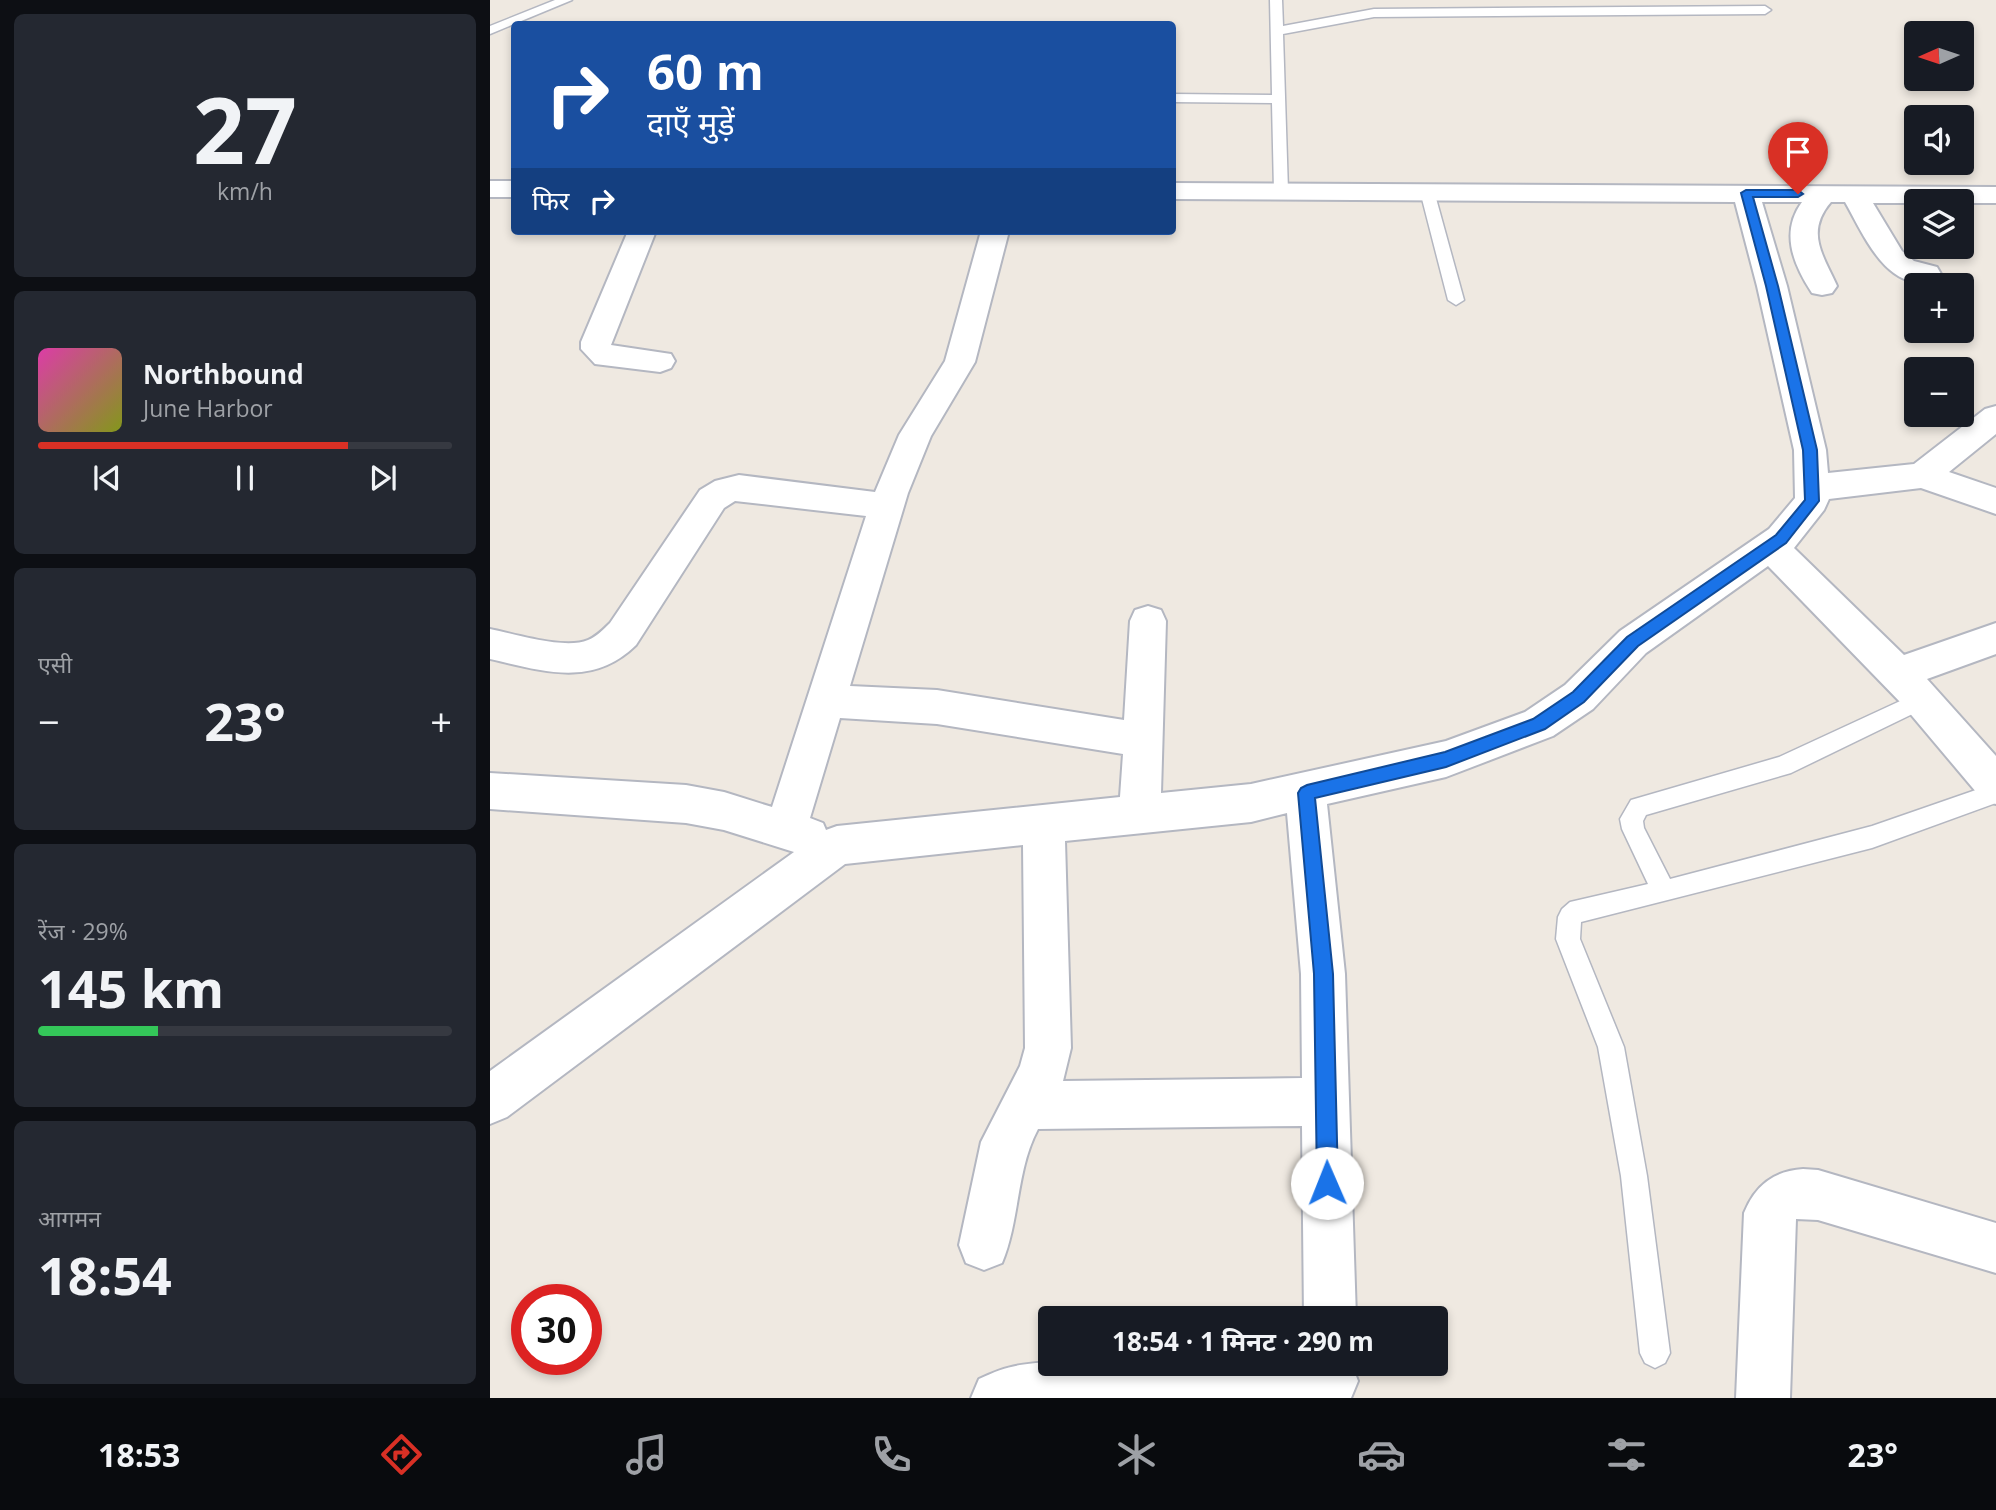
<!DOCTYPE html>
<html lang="hi">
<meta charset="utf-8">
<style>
:root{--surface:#171b24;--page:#242831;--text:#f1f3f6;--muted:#9ea1a6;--line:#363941;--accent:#d93025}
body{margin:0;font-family:"Open Sans","Noto Sans Devanagari",sans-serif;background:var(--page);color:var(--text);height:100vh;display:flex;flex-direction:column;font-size:26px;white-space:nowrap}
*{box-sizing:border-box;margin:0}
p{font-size:23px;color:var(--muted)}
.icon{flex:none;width:38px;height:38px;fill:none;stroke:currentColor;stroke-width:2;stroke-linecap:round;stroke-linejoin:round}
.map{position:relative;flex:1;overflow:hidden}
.side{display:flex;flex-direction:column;gap:14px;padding:14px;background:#0d0f14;width:490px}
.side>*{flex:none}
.hud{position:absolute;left:21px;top:21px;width:665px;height:214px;border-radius:7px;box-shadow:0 4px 10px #0003;background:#1a4fa0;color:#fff;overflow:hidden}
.needle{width:46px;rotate:267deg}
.controls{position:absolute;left:1414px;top:21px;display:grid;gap:14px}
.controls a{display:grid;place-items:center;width:70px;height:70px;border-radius:7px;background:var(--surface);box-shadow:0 4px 10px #0003;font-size:35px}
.speed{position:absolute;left:21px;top:1284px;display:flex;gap:14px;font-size:35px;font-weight:700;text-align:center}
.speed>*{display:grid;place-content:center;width:91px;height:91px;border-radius:50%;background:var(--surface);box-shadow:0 4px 10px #0003;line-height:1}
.speed .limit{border:10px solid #d22;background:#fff;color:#111}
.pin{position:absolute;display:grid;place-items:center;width:60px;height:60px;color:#fff;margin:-72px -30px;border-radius:50% 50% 50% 0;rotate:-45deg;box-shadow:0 0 7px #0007}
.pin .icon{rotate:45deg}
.me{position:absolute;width:77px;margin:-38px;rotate:359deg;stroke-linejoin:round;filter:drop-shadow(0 0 5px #0008)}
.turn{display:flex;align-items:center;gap:24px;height:147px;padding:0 21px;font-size:32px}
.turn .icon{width:91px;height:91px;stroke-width:2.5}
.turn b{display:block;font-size:49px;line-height:60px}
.then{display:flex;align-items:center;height:66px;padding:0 21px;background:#0003;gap:14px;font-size:26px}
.big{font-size:52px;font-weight:700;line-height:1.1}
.side .tile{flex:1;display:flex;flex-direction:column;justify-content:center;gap:10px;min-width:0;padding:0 24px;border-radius:10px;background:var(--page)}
.side .dial{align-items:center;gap:0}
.dial b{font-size:91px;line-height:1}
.song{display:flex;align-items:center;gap:21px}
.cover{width:84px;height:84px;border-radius:10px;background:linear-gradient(135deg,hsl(320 70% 55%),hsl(70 70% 35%))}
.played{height:7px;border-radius:4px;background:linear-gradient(90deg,var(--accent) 75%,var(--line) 75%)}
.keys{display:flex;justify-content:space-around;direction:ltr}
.heat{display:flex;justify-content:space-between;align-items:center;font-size:38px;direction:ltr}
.charge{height:10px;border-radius:5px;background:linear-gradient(90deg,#34c759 29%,var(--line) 0)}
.trip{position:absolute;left:548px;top:1306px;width:410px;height:70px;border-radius:7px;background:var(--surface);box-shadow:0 4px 10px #0003;font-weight:700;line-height:70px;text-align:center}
.tabs{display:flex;height:112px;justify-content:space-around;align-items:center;background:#090b0e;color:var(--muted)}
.tabs .icon{width:49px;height:49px}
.tabs .selected{color:var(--accent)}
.tabs b{font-size:32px;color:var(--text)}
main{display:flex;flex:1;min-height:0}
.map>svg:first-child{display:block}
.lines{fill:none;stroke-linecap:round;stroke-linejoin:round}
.service-casing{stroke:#b4b7c1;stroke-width:3}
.minor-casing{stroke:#b4b7c1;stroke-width:4}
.service{fill:#fff;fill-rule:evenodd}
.minor{fill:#fff;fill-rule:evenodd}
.route{fill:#1a73e8;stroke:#114b97;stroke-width:2}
</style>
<main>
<section class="side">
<div class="tile dial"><b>27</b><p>km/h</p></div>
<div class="tile">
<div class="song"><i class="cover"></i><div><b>Northbound</b><p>June Harbor</p></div></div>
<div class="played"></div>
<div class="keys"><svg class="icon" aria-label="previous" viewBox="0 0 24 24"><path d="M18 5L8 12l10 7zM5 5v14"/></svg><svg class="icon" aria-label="pause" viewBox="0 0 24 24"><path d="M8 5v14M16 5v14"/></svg><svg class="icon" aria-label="next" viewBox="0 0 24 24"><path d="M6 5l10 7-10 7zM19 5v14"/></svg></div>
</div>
<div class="tile"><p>एसी</p>
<div class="heat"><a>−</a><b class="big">23°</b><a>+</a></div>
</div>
<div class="tile"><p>रेंज · 29%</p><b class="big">145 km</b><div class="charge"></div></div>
<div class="tile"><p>आगमन</p><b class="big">18:54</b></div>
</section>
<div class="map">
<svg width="1506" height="1398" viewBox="0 0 1506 1398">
<rect width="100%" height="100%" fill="#efe9e1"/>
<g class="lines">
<g class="service-casing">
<path id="service" d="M 65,0 L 82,0 L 0,34 L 0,26 Z
M 780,0 L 792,0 L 793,26 L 884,9 L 1275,6 L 1281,10 L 1275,14 L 884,17 L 793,34 L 798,191 L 791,195 L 784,191 L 782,103 L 682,102 L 682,94 L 782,95 Z
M 937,187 L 944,191 L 974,300 L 966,305 L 958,300 L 930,191 Z
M 1434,690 L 1441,693 L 1444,699 L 1441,705 L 1301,773 L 1156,815 L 1153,821 L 1154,828 L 1180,879 L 1382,826 L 1506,783 L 1506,803 L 1382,848 L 1091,922 L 1090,939 L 1134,1047 L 1157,1176 L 1180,1353 L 1175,1363 L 1165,1368 L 1155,1363 L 1150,1353 L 1131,1176 L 1108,1047 L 1066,939 L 1068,917 L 1072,909 L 1080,902 L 1158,884 L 1132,829 L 1130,819 L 1141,800 L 1289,757 Z"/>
</g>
<g class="minor-casing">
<path id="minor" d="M 0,181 L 24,181 L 24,197 L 0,197 Z
M 682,183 L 1506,187 L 1506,203 L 1383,203 L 1412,251 L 1424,261 L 1447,267 L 1451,274 L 1447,281 C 1397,294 1375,237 1355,202 L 1341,202 C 1315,232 1333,255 1347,286 L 1342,293 L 1332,295 L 1322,293 C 1303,264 1290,232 1312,202 L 1272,202 L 1297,286 L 1336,450 L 1338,473 L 1424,464 L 1495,409 L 1506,406 L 1506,434 L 1459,472 L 1506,488 L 1506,514 L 1431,488 L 1339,499 L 1334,510 L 1304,548 L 1414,655 L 1506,623 L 1506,654 L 1437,679 L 1506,756 L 1506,804 L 1492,799 L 1412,704 L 1278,566 L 1156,653 L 1103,709 L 1063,736 L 956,777 L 837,804 L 855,974 L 866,1318 L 814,1318 L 812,1126 L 548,1129 C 526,1170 530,1220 512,1263 L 494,1270 L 476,1263 L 469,1245 L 491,1142 L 530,1066 L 535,1048 L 533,845 L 355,864 L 17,1117 L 0,1124 L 0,1071 L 304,852 L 234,830 L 196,823 L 0,809 L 0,773 L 196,785 L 234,792 L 282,807 L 376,516 L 245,501 L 234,508 L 146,645 C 102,688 53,671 0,659 L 0,629 C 25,634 75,650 98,640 C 106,637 114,629 120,623 L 210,490 L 225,481 L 249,475 L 385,492 L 409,435 L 455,361 L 491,231 L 519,231 L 485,362 L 441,436 L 418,493 L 360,686 L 447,690 L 634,720 L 640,621 L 645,610 L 658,606 L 671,610 L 676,621 L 671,793 L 761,784 L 956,741 L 1035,712 L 1075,685 L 1130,631 L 1279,529 L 1305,498 L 1304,450 L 1267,286 L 1245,202 L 682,199 ZM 350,718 L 447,724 L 633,754 L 630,797 L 347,826 L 336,830 L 333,823 L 320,818 ZM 797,813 L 811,974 L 812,1078 L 573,1081 L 581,1048 L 575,841 L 761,822 Z
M 138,231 L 166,231 L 121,345 L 181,354 L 185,361 L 181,368 L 170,372 L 105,364 L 91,349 L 91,342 Z
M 1313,1169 L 1328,1170 L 1506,1223 L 1506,1273 L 1328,1220 L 1306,1219 L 1300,1398 L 1246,1398 L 1254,1213 C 1265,1186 1283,1171 1313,1169 Z
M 560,1362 L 861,1363 L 868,1381 L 861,1398 L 481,1398 L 489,1379 C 516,1366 530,1364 560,1362 Z"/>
</g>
<use href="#service" class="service"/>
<use href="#minor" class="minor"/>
</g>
<path class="route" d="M 1256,190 L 1308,190 L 1313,194 L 1308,197 L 1263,197 L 1288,286 L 1327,450 L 1329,501 L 1296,543 L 1148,646 L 1094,702 L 1055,729 L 956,767 L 825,798 L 843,974 L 848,1183 L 845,1190 L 837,1193 L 830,1190 L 827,1183 L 824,974 L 808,793 L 811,788 L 817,785 L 955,752 L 1043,719 L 1083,692 L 1137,637 L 1286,535 L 1315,500 L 1313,450 L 1276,286 L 1251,193 Z"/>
</svg>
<div class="controls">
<a><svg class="needle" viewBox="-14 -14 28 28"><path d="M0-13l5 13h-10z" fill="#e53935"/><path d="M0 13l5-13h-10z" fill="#9ea1a6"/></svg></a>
<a><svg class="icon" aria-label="sound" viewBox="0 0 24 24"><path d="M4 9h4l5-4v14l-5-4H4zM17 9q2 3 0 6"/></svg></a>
<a><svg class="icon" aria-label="layers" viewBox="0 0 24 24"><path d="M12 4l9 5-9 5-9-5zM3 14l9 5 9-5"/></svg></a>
<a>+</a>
<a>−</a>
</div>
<div class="speed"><div class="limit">30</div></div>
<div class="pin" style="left:1308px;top:194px;background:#d93025"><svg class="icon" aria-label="arrive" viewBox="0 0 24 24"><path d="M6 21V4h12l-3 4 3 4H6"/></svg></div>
<svg class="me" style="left:837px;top:1183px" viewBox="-20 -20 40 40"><circle r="19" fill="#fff"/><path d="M0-13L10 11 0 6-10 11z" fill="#1a73e8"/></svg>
<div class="trip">18:54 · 1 मिनट · 290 m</div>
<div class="hud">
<div class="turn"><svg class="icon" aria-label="right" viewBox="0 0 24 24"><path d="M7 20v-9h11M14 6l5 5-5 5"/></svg><div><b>60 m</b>दाएँ मुड़ें</div></div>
<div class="then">फिर<svg class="icon" aria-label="right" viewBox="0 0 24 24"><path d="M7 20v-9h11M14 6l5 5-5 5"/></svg></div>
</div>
</div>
</main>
<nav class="tabs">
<b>18:53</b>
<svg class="icon selected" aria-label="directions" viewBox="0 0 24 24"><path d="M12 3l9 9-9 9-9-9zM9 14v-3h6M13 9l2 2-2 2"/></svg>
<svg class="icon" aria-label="music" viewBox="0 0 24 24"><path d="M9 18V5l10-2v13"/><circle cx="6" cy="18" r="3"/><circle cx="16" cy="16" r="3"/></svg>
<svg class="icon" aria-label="phone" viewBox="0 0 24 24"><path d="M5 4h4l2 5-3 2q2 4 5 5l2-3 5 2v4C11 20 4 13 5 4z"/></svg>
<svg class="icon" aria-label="climate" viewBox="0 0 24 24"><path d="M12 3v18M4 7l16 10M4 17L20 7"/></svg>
<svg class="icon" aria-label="car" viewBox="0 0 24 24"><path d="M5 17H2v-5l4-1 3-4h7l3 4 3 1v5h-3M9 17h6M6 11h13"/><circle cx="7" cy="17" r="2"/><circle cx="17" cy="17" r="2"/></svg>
<svg class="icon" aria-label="filters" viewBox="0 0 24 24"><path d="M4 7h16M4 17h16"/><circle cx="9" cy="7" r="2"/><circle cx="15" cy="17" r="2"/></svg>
<b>23°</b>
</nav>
